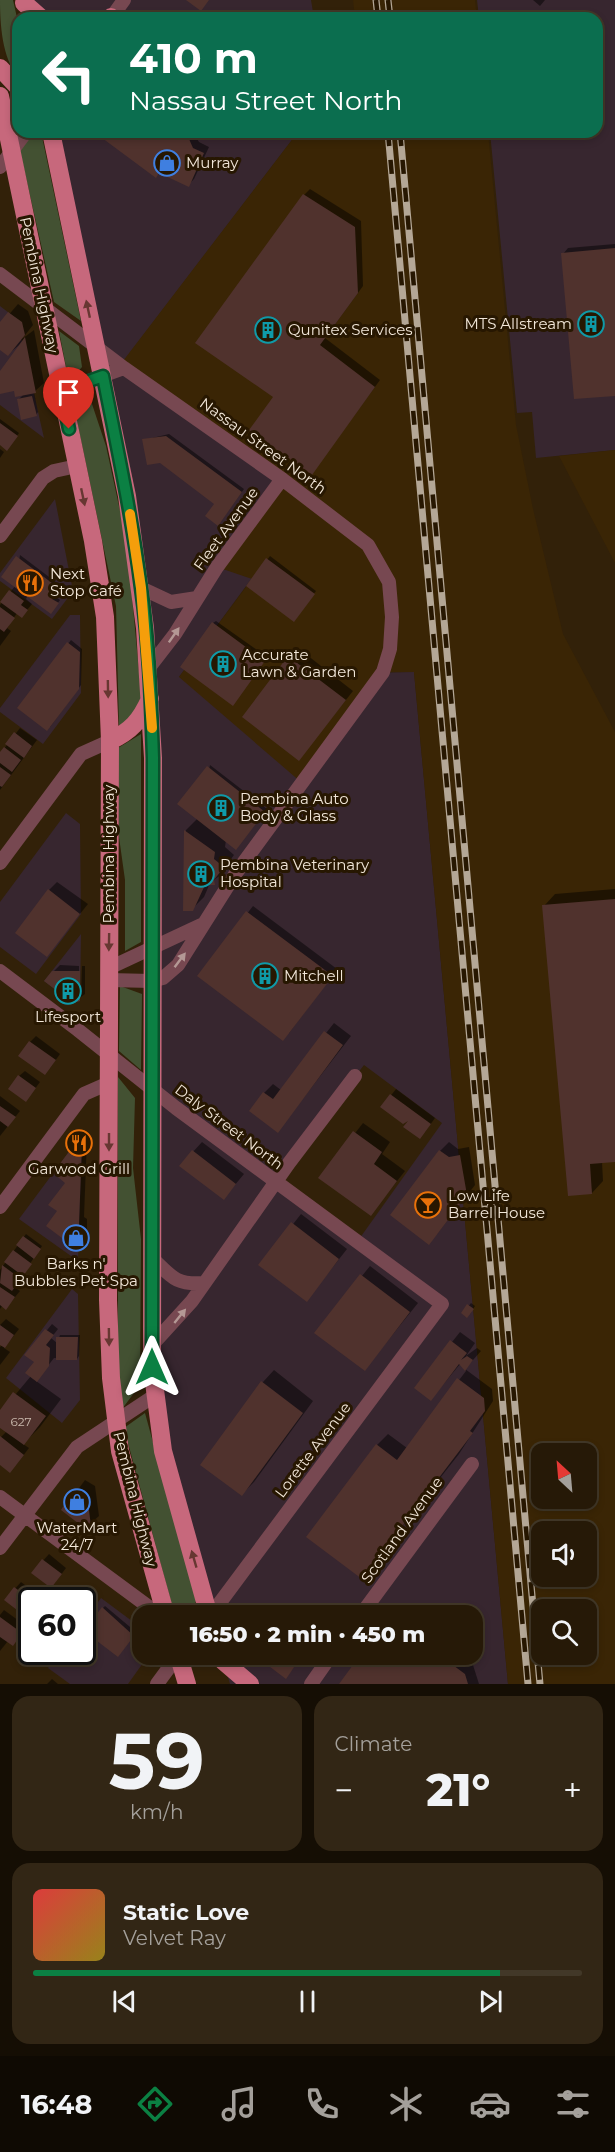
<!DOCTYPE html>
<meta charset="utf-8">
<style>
:root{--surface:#261907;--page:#322615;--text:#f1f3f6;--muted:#a4a09b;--line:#423828;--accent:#0b8043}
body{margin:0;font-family:Montserrat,sans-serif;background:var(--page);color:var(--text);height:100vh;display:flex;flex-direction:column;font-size:22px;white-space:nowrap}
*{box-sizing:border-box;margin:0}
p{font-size:20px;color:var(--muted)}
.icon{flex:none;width:33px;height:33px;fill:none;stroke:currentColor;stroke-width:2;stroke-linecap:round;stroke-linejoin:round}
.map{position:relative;height:1684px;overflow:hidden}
.details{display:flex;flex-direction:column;gap:12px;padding:12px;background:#150e04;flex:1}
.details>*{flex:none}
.banner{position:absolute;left:12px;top:12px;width:591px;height:126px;border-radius:18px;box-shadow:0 3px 9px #0003,0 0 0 2px var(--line);background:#0b6e4f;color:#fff;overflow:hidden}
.needle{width:39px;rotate:334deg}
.fabs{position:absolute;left:531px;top:1443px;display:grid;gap:12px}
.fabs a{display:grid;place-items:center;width:66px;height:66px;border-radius:12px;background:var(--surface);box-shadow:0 3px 9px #0003,0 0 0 2px var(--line);font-size:30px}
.speed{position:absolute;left:18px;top:1587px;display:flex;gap:12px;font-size:30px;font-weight:700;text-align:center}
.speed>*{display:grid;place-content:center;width:78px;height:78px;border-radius:50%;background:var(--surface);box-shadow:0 3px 9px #0003,0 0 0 2px var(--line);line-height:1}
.speed .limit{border:3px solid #111;border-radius:9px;background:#fff;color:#111}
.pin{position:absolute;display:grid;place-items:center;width:51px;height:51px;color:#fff;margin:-62px -26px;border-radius:50% 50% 50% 0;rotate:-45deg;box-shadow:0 0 6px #0007}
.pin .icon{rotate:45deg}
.me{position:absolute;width:66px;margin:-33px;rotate:0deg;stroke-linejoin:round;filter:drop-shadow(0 0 4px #0008)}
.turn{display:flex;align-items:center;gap:21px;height:126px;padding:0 18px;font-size:27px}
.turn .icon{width:78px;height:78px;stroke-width:2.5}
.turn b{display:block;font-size:42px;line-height:51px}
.big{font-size:45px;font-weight:800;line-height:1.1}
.details .tile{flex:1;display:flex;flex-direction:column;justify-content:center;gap:9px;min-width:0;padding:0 21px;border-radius:18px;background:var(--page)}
.details .dial{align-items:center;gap:0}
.dial b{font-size:78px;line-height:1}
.song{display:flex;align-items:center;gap:18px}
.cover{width:72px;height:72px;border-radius:9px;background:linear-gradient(135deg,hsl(0 70% 55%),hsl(50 70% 35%))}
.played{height:6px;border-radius:3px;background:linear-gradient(90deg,var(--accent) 85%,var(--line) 85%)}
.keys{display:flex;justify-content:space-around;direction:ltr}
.heat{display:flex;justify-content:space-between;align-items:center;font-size:33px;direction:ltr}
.details .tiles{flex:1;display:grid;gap:12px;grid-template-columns:1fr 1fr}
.tile:last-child{grid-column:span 2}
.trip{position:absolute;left:132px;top:1605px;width:351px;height:60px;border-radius:18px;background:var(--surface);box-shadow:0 3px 9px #0003,0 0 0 2px var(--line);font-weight:800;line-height:60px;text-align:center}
.menu{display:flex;height:96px;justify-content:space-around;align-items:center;background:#0f0a03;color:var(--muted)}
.menu .icon{width:42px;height:42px}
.menu .selected{color:var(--accent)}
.menu b{font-size:27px;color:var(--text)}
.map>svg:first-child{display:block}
.commercial{fill:#37262f;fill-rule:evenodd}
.built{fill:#3a2505;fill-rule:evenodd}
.green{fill:#435132}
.shadow{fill:#0007}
.building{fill:#50322d}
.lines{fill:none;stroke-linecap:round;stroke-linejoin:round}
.minor{stroke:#774851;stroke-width:14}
.primary{stroke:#c7687c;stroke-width:18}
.rail-casing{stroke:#b4a796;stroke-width:7}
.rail{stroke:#271701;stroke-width:4.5;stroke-dasharray:14;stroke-linecap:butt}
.oneway{fill:#673732}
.oneway2{fill:#b49895}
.route-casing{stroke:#07532c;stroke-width:15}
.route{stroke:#0b8043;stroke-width:10}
.slow{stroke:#f59e0b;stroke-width:10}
.labels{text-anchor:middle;stroke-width:6;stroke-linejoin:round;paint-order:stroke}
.number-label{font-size:12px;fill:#cabaae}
.poi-label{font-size:15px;fill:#f2e7d9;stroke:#271701;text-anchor:start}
.street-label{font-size:15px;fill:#f2e7d9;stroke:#271701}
</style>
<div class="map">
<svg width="615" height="1684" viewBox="0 0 615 1684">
<rect width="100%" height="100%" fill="#322109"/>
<path class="commercial" d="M 23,0 L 311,0 L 314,18 L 41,18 Z
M 477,0 L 615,0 L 615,450 L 536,458 L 532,412 L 517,413 L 490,132 L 597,132 L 597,18 L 479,18 Z
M 51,132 L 298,132 L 123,362 L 282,479 L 218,567 L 252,578 L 179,677 L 414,672 L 508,1684 L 230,1684 L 223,1661 L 221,1655 L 472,1654 L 472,1616 L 209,1615 L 163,1451 L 140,581 ZM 364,1065 L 442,1123 L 357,1242 L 275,1182 Z
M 0,306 L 17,319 L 44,438 L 0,405 Z
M 55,499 L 73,591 L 52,619 L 0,581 L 0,573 Z
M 70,615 L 80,615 L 81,693 L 43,744 L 0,712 L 0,708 Z
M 66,813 L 80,824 L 81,914 L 36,974 L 0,947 L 0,902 Z
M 81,934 L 80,1001 L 73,1003 L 44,981 Z
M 77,1141 L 82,1145 L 78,1261 L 19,1219 Z
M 72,1289 L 78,1294 L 80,1400 L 62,1423 L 6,1378 Z
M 101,1598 L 140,1627 L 142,1654 L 148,1656 L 128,1684 L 70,1684 L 48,1668 L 60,1652 L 82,1652 L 83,1622 Z"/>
<path class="built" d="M 353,0 L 475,0 L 477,18 L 355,18 Z
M 298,132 L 488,132 L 516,425 L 533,509 L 563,634 L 615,732 L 615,1684 L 508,1684 L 414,672 L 383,672 L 302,783 L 179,677 L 252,579 L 217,567 L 282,479 L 123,361 ZM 542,1454 L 586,1454 L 586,1498 L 542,1498 ZM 542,1532 L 586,1532 L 586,1576 L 542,1576 ZM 542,1610 L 586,1610 L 586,1654 L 542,1654 Z
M 615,450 L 615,563 L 559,456 Z"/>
<path class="green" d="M 0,0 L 13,0 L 18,22 L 18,76 C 2,59 0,23 0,0 Z
M 34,132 L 41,132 L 81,321 L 54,302 L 20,151 Z
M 59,331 L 79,346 L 82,367 L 69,382 Z
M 87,389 L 106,446 L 127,543 L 142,704 L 119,728 L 116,606 L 74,407 Z
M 141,734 L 141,942 L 125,951 L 125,880 L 119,837 L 118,748 Z
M 120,986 L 142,994 L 141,1070 L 119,1051 Z
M 118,1077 L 135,1098 L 133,1168 L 141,1239 L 140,1385 L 122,1409 L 118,1358 Z
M 145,1413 L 196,1600 L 193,1615 L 174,1613 L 124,1428 Z"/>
<path class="shadow" d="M 533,0 L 545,0 L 540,6 Z
M 150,13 L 157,18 L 145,18 Z
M 97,132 L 193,132 L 199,142 L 209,147 L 194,179 L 188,185 L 161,172 L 156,176 Z
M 310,189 L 361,221 L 363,286 L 325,338 L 380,380 L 312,473 L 276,397 L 304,195 Z
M 615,244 L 615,394 L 563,254 L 568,248 Z
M 18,304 L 28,311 L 33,325 L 22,339 L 34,330 L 44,383 L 34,392 L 38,412 L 36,415 L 19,399 L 24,394 L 15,389 L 0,392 L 0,373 L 23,342 L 8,354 L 0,348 L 0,325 Z
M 0,419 L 19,433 L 10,446 L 0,443 Z
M 169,434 L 244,489 L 221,521 L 216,504 L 160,462 L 144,440 Z
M 0,449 L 4,452 L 0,458 Z
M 20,555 L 61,586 L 54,596 L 60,600 L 53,610 L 28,595 L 26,599 L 32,604 L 27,610 L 17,613 L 7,628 L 11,631 L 0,646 L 0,605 L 15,586 Z
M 270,556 L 316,591 L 296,617 L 248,586 Z
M 216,621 L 267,657 L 235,701 L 213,623 Z
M 71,640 L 82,649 L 81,685 L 50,727 L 19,708 Z
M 298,648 L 353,691 L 299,759 L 289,657 Z
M 20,728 L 37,740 L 0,790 L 0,754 Z
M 210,765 L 267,809 L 238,845 L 226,840 L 225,847 L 234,855 L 225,867 L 226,871 L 210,883 L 204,897 L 192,909 L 185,910 L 186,830 L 198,818 Z
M 57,882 L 88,904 L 47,955 L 49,890 Z
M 615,889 L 615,1161 L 602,1162 L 603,1181 L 592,1193 L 544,906 L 555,894 Z
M 253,906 L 337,969 L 289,1033 L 199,976 Z
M 60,965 L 79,966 L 79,1000 L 53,972 Z
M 82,966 L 85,966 L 85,994 L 81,997 Z
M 334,1023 L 351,1036 L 278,1131 L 264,1093 L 273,1084 L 281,1090 Z
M 36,1036 L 60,1054 L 50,1068 L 30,1042 Z
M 25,1071 L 40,1082 L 31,1094 L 19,1076 Z
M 396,1089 L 435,1118 L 425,1132 L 413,1116 L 382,1107 Z
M 0,1096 L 20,1111 L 0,1136 Z
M 363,1123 L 390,1142 L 382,1154 L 405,1171 L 371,1214 L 320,1178 Z
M 84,1137 L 87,1139 L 84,1217 L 87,1219 L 87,1240 L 78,1248 L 48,1226 L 59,1211 L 78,1142 Z
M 202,1142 L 244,1174 L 224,1198 L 181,1165 Z
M 449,1142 L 458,1149 L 469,1147 L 475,1185 L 437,1234 L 440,1151 Z
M 301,1214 L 347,1249 L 307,1300 L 261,1265 Z
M 26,1234 L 42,1246 L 14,1287 L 20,1291 L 6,1308 L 3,1305 L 0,1309 L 0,1270 Z
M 370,1266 L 418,1303 L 365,1369 L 316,1333 Z
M 471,1303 L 475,1306 L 470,1314 L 463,1313 Z
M 6,1319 L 19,1329 L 4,1348 L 10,1352 L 0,1365 L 0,1347 L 3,1345 L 0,1343 L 0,1325 Z
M 52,1324 L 58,1329 L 51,1338 L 57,1343 L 60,1335 L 80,1335 L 79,1356 L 77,1359 L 54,1358 L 36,1381 L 61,1399 L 40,1427 L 23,1444 L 29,1448 L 16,1465 L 0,1463 L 0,1438 L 7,1431 L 0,1426 L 0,1413 L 31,1376 L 36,1362 L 27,1355 Z
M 460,1332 L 475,1343 L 466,1356 L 477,1348 L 481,1351 L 465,1369 L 492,1389 L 493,1401 L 459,1454 L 362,1577 L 377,1445 L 388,1434 L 407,1448 L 466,1371 L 461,1363 L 431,1399 L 416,1387 Z
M 274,1370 L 313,1401 L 254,1482 L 242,1494 L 202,1465 L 263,1382 Z
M 85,1480 L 95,1486 L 99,1516 L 90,1524 L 63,1510 Z
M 49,1554 L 66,1568 L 57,1580 L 33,1572 Z
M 21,1582 L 41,1597 L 38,1600 L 6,1599 Z
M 105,1606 L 136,1632 L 121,1652 L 103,1608 Z
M 268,1609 L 276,1616 L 262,1616 Z
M 4,1610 L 26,1626 L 18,1638 L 8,1641 L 0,1651 L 0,1615 Z
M 399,1611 L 405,1616 L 394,1616 Z
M 256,1654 L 304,1654 L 286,1677 Z
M 363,1654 L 459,1654 L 473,1665 L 479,1684 L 340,1684 Z
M 52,1679 L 58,1684 L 47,1684 Z"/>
<path class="building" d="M 186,0 L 209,0 L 201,11 Z
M 94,132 L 186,132 L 193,148 L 204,153 L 189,187 L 159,173 L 156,178 Z
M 303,194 L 355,227 L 358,293 L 320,345 L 375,387 L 312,475 L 249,430 L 273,397 L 195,343 Z
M 615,248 L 615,396 L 574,399 L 561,253 Z
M 8,312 L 22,322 L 25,335 L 8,356 L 0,350 L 0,322 Z
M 25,337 L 36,393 L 15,397 L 14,391 L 0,394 L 0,371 Z
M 32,396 L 37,416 L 21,420 L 17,399 Z
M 0,423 L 18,436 L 7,451 L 0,445 Z
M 166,436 L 242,492 L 218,526 L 205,516 L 214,504 L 160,463 L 147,465 L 142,439 Z
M 16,556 L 60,589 L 52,599 L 59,603 L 51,614 L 1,577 Z
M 266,558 L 315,594 L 294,622 L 246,586 Z
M 9,590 L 24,601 L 21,605 L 28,610 L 22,618 L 0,602 Z
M 0,607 L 15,618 L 4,632 L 0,629 Z
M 212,622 L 265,661 L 233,706 L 180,667 Z
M 67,642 L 80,652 L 79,689 L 47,731 L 17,708 Z
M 288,656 L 346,700 L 299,761 L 242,717 Z
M 14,732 L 32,746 L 24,758 L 5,744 Z
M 4,747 L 21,760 L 12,772 L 0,763 L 0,752 Z
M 207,766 L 265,812 L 236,850 L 177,804 Z
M 0,767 L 11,775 L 2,787 L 0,786 Z
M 184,830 L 215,852 L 214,859 L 224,867 L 214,880 L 215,885 L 205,885 L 193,911 L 183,911 Z
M 48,889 L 80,914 L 47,957 L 15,933 Z
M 615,899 L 615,1162 L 590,1164 L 592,1194 L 568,1196 L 542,905 Z
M 246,911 L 333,976 L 283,1041 L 197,976 Z
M 52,971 L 80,971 L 80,1001 L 73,1003 L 44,981 Z
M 324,1031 L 343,1045 L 278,1133 L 249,1111 L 263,1092 L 273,1099 Z
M 29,1041 L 56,1060 L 45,1075 L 18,1056 Z
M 18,1075 L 36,1088 L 26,1102 L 8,1089 Z
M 390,1094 L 431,1124 L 420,1139 L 403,1127 L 408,1121 L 403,1124 L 380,1107 Z
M 0,1106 L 16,1117 L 8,1127 L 0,1121 Z
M 353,1131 L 382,1152 L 374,1164 L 397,1181 L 371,1216 L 318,1178 Z
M 77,1141 L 82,1145 L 78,1250 L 46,1226 L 57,1211 L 48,1205 L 65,1183 L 53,1173 Z
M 192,1150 L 236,1184 L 224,1200 L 179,1166 Z
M 439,1150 L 449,1157 L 460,1155 L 467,1195 L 429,1245 L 390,1215 Z
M 291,1222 L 339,1259 L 307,1302 L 258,1265 Z
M 23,1236 L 41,1249 L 34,1259 L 16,1245 Z
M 13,1250 L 32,1264 L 23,1276 L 4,1262 Z
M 2,1265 L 21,1279 L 12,1291 L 0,1283 Z
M 360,1274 L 410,1312 L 365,1371 L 314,1333 Z
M 0,1287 L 15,1297 L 6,1310 L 0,1305 Z
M 467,1304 L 474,1309 L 467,1318 L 461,1313 Z
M 0,1325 L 14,1335 L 5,1348 L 0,1345 Z
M 45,1329 L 54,1335 L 46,1345 L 50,1348 L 49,1366 L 37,1382 L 25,1373 L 34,1362 L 24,1355 Z
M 56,1337 L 78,1337 L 77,1360 L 56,1360 Z
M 450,1340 L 467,1353 L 461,1360 L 467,1356 L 473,1360 L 465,1371 L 459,1364 L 431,1401 L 414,1388 Z
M 457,1378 L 484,1398 L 485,1411 L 470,1431 L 473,1433 L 362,1579 L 306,1537 L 376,1444 L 397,1460 Z
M 261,1381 L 303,1413 L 242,1496 L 200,1465 Z
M 13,1392 L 46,1416 L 24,1445 L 0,1428 L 0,1410 Z
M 0,1436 L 24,1455 L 10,1473 L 0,1465 Z
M 75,1488 L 87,1495 L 91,1526 L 83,1527 L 61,1510 Z
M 42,1559 L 62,1574 L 51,1588 L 31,1573 Z
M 14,1587 L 32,1600 L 32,1610 L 26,1617 L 4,1600 Z
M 102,1607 L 134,1636 L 118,1657 L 84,1631 Z
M 0,1617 L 22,1633 L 13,1646 L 0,1637 Z
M 253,1654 L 303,1654 L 286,1679 Z
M 361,1654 L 438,1654 L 465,1674 L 468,1684 L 339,1684 Z"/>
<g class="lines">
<path class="minor" d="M 111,18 L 124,0
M 0,167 L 26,132
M 0,274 L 124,368 L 282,479 L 368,545 L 389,582 L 392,617 L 390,649 L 383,672 L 236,873 L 178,965 L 163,978 L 151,981 L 109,980
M 61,391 L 124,368
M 0,536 L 43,478 L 54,471 L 77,466
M 141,588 L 171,602 L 197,598
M 148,669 L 175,634 L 217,567 L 282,479
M 0,863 L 81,754 L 110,741
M 109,968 L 201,925
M 0,971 L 78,1030 L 176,1108 L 442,1304 L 210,1616
M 0,1207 L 84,1094 L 109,1083
M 152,1258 C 171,1276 175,1285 203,1283
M 152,1345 L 192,1301 L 289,1163 L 355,1076
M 0,1497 L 161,1616
M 0,1548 L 77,1447 L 154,1396
M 360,1616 L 472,1464
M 157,1684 L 179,1654
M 311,1684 L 332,1654"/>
<path class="primary" d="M 24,3 L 41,18
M 110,18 L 111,17
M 0,68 L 18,87
M 0,96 L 93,541 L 105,617 L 110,741 L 108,1300 L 111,1378 L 120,1451 L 166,1616
M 51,132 L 127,496 L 145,628 L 153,758 L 152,1367 L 163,1451 L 209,1616
M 110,741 C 131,731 140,721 150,699
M 178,1654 L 187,1684
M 223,1661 L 250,1684"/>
<g class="rail-casing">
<path id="rail" d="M 376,0 L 378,18
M 388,0 L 390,18
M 388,132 L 528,1684
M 400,132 L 540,1684"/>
</g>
<use href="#rail" class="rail"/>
</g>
<defs><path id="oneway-solid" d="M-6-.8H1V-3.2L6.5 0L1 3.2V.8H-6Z" transform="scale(1.5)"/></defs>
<g class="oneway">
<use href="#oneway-solid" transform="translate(88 309) rotate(-102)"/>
<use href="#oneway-solid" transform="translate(83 497) rotate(78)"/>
<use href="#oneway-solid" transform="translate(108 689) rotate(89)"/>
<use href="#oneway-solid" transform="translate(109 942) rotate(91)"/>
<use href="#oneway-solid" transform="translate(109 1142) rotate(90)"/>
<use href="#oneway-solid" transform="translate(109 1337) rotate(89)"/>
<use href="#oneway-solid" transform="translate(194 1559) rotate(-106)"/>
</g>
<g class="oneway2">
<use href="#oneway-solid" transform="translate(174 635) rotate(-55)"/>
<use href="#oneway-solid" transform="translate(180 960) rotate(-53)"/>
<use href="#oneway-solid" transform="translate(180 1316) rotate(-51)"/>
</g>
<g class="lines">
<g class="route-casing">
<path id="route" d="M 69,429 L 61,391 L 103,376 C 117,447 132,517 141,588 C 149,644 151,701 153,758 L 152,1367"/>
</g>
<use href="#route" class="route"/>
<path class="slow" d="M 130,514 L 141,588 L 152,728"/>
</g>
<defs>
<g id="shop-ring" transform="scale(1.35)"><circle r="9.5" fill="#271701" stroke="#3f7fe0" stroke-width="1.5"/><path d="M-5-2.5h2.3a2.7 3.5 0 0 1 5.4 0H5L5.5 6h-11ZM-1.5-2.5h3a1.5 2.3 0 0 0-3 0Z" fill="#3f7fe0"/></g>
<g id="building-ring" transform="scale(1.35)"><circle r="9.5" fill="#271701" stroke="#0f9aa8" stroke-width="1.5"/><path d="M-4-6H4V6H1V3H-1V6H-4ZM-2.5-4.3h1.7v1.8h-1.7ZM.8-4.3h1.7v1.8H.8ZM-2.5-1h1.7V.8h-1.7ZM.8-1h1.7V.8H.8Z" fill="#0f9aa8"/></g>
<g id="restaurant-ring" transform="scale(1.35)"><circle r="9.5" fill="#271701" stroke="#e8710a" stroke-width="1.5"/><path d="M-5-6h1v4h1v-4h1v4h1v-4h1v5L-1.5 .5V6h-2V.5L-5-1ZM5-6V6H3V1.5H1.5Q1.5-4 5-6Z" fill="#e8710a"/></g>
<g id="bar-ring" transform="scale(1.35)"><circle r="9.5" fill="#271701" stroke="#e8710a" stroke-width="1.5"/><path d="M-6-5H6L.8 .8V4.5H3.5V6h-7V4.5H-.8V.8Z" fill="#e8710a"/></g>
</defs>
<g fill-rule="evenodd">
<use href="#shop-ring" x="167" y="163"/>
<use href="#building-ring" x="591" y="324"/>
<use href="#building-ring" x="268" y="330"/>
<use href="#restaurant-ring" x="30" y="583"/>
<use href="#building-ring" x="223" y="664"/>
<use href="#building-ring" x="221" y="808"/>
<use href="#building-ring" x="201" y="874"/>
<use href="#building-ring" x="265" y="976"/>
<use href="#building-ring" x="68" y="991"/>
<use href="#restaurant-ring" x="79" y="1143"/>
<use href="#bar-ring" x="428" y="1205"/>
<use href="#shop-ring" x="76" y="1238"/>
<use href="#shop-ring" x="77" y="1502"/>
</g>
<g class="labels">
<g class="number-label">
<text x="21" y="1426">627</text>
</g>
<g class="poi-label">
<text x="186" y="168">Murray</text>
<text x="572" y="329" text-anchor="end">MTS Allstream</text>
<text x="288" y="335">Qunitex Services</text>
<text x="50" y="579">Next<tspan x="50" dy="17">Stop Café</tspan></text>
<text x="242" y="660">Accurate<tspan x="242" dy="17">Lawn &amp; Garden</tspan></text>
<text x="240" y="804">Pembina Auto<tspan x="240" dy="17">Body &amp; Glass</tspan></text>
<text x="220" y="870">Pembina Veterinary<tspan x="220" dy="17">Hospital</tspan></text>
<text x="284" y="981">Mitchell</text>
<text x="68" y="1022" text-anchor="middle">Lifesport</text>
<text x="79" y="1174" text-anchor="middle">Garwood Grill</text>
<text x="448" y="1201">Low Life<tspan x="448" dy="17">Barrel House</tspan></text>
<text x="76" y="1269" text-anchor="middle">Barks n'<tspan x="76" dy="17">Bubbles Pet Spa</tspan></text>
<text x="77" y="1533" text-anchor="middle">WaterMart<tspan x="77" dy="17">24/7</tspan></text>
</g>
<g class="street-label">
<text transform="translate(39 285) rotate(78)" y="5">Pembina Highway</text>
<text transform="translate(263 446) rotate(36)" y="5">Nassau Street North</text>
<text transform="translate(226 529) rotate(-54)" y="5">Fleet Avenue</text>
<text transform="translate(109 854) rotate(-90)" y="5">Pembina Highway</text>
<text transform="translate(229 1127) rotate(37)" y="5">Daly Street North</text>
<text transform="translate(313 1450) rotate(-53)" y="5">Lorette Avenue</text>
<text transform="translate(135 1499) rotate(76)" y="5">Pembina Highway</text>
<text transform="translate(402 1530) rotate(-54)" y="5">Scotland Avenue</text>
</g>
</g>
</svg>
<div class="fabs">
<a><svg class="needle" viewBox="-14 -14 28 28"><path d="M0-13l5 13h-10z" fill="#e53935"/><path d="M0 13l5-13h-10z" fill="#a4a09b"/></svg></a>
<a><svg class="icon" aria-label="sound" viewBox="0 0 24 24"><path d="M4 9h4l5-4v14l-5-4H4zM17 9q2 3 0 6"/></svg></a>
<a><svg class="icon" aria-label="search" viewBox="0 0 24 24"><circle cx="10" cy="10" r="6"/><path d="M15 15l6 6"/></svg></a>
</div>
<div class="speed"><div class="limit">60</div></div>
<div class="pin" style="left:69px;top:429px;background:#d93025"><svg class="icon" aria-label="arrive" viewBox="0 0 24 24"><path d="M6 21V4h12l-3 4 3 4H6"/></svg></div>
<svg class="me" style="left:152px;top:1367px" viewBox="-20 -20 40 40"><path d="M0-17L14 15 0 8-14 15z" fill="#0b8043" stroke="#fff" stroke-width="4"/></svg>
<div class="trip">16:50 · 2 min · 450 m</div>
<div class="banner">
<div class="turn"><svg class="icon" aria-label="left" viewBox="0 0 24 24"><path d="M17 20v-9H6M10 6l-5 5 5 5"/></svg><div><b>410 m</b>Nassau Street North</div></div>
</div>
</div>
<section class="details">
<div class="tiles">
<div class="tile dial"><b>59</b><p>km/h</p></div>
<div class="tile"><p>Climate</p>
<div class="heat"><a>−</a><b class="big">21°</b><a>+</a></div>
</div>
<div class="tile">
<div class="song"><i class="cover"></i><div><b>Static Love</b><p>Velvet Ray</p></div></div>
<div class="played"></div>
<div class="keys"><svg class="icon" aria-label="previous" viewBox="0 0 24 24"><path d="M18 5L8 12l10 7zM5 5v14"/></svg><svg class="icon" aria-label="pause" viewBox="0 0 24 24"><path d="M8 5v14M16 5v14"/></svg><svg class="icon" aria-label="next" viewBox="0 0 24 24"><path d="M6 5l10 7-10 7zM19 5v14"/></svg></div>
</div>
</div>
</section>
<nav class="menu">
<b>16:48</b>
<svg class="icon selected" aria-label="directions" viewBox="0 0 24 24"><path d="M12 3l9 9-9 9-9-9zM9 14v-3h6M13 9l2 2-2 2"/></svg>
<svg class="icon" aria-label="music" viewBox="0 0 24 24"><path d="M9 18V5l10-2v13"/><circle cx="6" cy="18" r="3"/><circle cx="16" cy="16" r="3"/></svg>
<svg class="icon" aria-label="phone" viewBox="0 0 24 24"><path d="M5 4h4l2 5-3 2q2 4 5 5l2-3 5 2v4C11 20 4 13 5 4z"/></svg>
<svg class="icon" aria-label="climate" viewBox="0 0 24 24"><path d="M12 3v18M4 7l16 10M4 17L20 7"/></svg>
<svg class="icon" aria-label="car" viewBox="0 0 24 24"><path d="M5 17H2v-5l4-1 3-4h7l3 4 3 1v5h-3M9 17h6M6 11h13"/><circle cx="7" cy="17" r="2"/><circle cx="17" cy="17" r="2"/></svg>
<svg class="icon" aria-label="filters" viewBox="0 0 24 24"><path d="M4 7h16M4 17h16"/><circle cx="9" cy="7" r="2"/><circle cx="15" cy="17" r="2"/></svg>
</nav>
